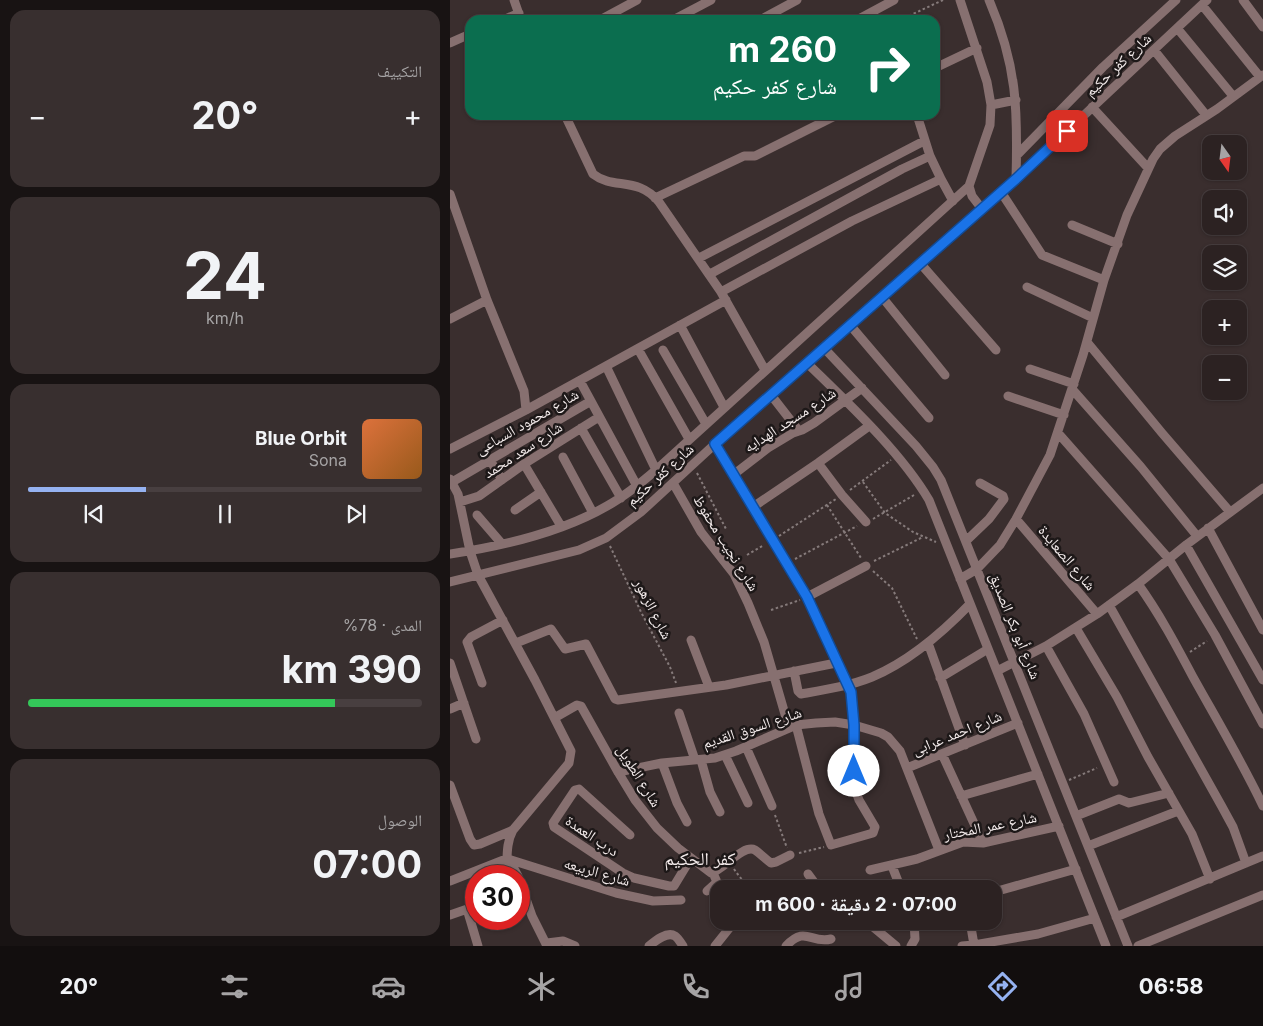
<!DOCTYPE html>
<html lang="ar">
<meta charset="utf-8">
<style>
:root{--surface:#2c2222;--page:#382f2f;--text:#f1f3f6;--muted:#a6a4a5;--line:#483f40;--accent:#95b2f1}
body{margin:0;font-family:Inter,"Noto Naskh Arabic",sans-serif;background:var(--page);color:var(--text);direction:rtl;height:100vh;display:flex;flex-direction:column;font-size:19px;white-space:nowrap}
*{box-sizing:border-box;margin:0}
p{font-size:16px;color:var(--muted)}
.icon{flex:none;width:28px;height:28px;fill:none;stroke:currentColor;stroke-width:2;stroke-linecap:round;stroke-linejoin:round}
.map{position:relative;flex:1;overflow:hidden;direction:ltr}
.drawer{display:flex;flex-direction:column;gap:10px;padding:10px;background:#181313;width:450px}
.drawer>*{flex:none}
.hud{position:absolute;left:15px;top:15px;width:475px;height:105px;border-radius:15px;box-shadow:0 1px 4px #0004,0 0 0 1px var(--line);direction:rtl;background:#0b6e4f;color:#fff;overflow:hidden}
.needle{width:32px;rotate:166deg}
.controls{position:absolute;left:752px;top:135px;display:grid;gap:10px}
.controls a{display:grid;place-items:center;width:45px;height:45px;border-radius:10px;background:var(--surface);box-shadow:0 1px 4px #0004,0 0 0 1px var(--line);font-size:25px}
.speed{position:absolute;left:15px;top:865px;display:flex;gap:10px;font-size:25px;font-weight:700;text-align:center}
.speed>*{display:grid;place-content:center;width:65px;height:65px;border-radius:50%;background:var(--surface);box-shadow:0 1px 4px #0004,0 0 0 1px var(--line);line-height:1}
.speed .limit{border:8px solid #d22;background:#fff;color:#111}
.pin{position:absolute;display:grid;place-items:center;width:42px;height:42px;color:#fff;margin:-21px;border-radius:10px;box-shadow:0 2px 8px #0006}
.me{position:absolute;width:55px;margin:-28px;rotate:0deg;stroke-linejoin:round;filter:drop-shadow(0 0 4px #0008)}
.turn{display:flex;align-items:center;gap:18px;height:105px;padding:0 20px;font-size:22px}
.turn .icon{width:65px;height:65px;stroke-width:2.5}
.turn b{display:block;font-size:35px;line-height:42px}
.big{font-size:38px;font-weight:700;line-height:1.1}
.drawer .widget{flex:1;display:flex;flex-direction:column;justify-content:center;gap:8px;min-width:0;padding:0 18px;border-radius:15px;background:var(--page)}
.drawer .dial{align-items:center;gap:0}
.dial b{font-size:65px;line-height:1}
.song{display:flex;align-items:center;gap:15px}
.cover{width:60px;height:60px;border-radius:8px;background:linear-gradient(135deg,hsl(20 70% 55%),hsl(30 70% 35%))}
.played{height:5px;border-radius:2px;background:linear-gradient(90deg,var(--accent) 30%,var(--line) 30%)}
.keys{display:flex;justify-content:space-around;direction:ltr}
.heat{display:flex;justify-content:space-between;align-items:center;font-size:28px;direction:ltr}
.charge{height:8px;border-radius:4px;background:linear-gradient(90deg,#34c759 78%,var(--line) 0)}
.trip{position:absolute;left:260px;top:880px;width:292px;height:50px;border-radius:15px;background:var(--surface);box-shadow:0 1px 4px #0004,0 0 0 1px var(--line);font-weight:700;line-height:50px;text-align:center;direction:rtl}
.menu{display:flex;height:80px;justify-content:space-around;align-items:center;background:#120e0e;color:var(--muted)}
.menu .icon{width:35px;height:35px}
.menu .selected{color:var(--accent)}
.menu b{font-size:22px;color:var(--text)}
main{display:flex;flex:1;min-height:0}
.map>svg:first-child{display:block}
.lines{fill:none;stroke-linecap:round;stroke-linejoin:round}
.path{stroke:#867b7b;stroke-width:2;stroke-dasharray:2.5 2.5;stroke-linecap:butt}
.minor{stroke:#877070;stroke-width:9}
.route-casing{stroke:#114b97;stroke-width:12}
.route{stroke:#1a73e8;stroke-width:9}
.labels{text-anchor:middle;stroke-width:5;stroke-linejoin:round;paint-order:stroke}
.street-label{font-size:15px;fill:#f4ecec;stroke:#1d1818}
.quarter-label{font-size:18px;fill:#f4ecec;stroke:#1d1818}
</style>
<main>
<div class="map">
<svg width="813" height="946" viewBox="0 0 813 946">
<rect width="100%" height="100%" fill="#3a2e2e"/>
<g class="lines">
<path class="path" d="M 450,20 L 493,0
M 247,473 L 276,529
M 413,482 L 435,513 L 463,532 L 486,542
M 400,490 L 441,460
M 377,505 L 411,558
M 423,519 L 464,495
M 329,536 L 386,499
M 160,546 L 191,612 L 220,667 L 226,683
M 297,555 L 314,545
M 345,559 L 407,526
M 424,561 L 473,537
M 423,571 L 442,588 L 467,639
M 321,610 L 350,600
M 740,652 L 757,641
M 619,780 L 647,768
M 325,815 L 337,848
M 349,853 L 374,847
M 284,869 C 289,876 292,882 301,883
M 492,887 L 492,889"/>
<path class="minor" d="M 64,0 L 71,20
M 510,0 L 537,82 L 541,105 L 540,125 L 519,186 L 522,196 L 532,209
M 539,0 C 567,65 568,109 566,179
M 793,0 L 813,27
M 752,5 L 810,77
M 53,20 L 69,13
M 150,20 L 187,0
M 223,20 L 261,0
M 310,20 L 347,0
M 407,20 L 444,0
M 727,28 L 783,96
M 0,43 L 20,34
M 704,50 L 756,115
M 485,68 L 527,48
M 541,105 L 566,100
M 642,107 L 698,168
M 115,115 L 143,174 C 163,190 188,176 209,202 L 271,292 L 315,370
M 567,155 L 653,67 L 726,0
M 491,179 L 503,201
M 551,192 L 592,255 L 654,280
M 0,194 L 37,300 L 74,391 L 76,410
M 205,198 L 294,156 L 305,156 L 387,115
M 622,225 L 668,244
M 249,258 L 474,141
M 470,263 L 546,350
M 260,274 L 452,169 L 480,156
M 577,287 L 643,318
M 271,292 L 402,221 L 491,179 L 480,156 L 467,115
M 432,297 L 495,375
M 0,319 L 37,300
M 230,325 L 274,407
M 400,325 L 479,418
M 637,342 L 712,433 L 780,512
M 374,348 L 466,446 L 483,467 L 491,480 L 678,946
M 188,349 L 239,439
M 213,350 L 256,424
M 357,363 C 398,403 450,451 479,500 L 656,946
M 156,366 L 206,470
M 580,369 L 624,384
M 130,381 L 187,486
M 622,389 L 691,467 L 747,536
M 321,395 L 349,431
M 558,396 L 614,415
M 131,428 L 171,498
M 608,433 L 719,559 L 765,635 L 813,724
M 265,444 L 357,597 L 401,692 L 404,725 L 404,786 L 409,800 L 425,827 L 423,833 L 381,845 L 369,814 L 346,725
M 0,449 L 76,410 L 276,300
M 113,457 L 143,513
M 40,460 L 52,480
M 368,463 L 392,495 L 416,522
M 74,464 L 111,526
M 283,475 L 318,448 L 343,433 L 352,430 L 364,423 L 412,388
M 0,479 L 8,494 L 20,551 L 28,575 L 85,680 L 121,751 L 119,763 L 63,830 C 55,845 58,860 56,876
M 2,482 L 141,401
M 223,483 L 251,532 L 284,574 L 298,603 L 314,642 L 339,728
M 10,502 L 29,496 L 74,464 L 149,417
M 303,507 L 368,463 L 419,426
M 65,510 L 91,492
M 27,515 L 52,544
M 566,519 L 647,614
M 758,528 L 813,630
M 516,541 L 539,519 L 554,499 L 553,496 L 530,483
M 736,545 L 813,680
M 0,554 C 53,546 110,533 157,506 C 175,496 191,483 206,470 L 519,186
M 510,579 L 527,569 L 550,545 L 566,519 L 600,455 L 633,355 L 654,280 L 677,215 L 703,159 L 710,149 L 725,136 L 767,109 L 813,75
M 0,582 L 129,550 L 156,538 L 191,512 L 265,444 L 566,179 L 757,0
M 688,584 C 709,613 726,645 743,677 C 767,720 792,762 813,806
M 357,597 L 416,566
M 659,605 L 771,805 L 783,827 L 796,863
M 626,628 L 667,697 L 698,757 L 742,834 L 760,879
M 241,640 L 259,687
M 66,643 L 101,629 L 115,649 L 136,644 L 165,699 L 168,700 L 276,685 L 386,663
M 478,643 L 515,745
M 596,646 L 634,714 L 664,782
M 0,663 L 26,739
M 344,671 L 348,691 L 351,694 C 374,690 400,686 422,677 C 460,661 492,633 520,604
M 547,671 L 596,646 L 647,614 L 688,584 L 736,545 L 813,488
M 490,678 L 538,649
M 32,683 L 17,642 L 21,637 L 53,620
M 0,709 L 14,703
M 229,713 L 245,760
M 106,717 L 127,705 L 131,706 L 168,772 L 185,800 L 207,828 L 228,848 L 261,873 C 273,870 293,844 305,850 C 311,854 315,859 321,863 L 326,862 L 340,855
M 296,747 L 322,806
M 492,754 L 533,843
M 275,755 L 298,803
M 251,760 L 260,792 L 270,812
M 212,763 L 227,803 L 237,822
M 457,768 L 568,723
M 168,772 L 212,763 L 265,758 L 286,751 L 346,725 L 366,723 L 385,722 L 404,725 L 431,733 L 438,737 L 450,751 L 489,850
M 0,785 L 20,839 L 24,845 L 30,844 L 63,830
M 511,796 L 588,774
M 626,816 L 669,799 L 679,803 L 719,793
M 180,835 L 129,789 L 125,790 L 103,823 L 104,827 L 173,873 L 184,878 L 219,886 L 224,886 L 241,858
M 638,846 L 728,811
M 58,859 L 166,893 L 203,901 L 231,900
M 442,866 L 451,889
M 420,870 L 467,859 L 513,842 L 533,843 L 609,826
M 358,874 L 369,889
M 69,879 L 82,916 L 97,946
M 0,881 L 56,859 L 60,861 L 68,876
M 257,891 L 267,882 L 263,873
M 544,892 L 626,869
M 17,909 L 28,946
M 0,915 L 26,906
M 666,917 L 813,856
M 416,921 L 446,946
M 97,943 L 113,941 L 125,946
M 524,945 L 588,934 L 645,918
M 199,946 C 205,941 217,931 225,936 C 228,938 231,943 233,946
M 265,946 L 285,921
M 336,946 C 356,925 360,944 381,939
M 461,946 L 465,939 L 464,921
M 512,946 L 524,945 L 520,921
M 688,946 L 813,895"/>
</g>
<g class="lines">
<g class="route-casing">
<path id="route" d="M 404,771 L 404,725 L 401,692 L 357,597 L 265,444 L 566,179 L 617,131"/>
</g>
<use href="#route" class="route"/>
</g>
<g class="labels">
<g class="street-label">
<text transform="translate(668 65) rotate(-43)" y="5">شارع كفر حكيم</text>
<text transform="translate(340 420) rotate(-33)" y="5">شارع مسجد الهدايه</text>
<text transform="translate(77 422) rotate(-30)" y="5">شارع محمود السباعى</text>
<text transform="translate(73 450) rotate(-33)" y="5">شارع سعد محمد</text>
<text transform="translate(210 475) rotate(-42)" y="5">شارع كفر حكيم</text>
<text transform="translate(276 543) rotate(58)" y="5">شارع نجيب محفوظ</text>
<text transform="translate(617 558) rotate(50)" y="5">شارع الصعايدة</text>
<text transform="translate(203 609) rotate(63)" y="5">شارع الزهور</text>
<text transform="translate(565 626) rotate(68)" y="5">شارع أبو بكر الصديق</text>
<text transform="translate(302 728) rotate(-18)" y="5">شارع السوق القديم</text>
<text transform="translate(507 733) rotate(-22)" y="5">شارع احمد عرابى</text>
<text transform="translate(189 776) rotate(58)" y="5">شارع الطويل</text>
<text transform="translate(540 826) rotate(-11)" y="5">شارع عمر المختار</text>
<text transform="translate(142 836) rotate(34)" y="5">درب العمدة</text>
<text transform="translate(147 872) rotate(16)" y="5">شارع الربيعه</text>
</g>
<g class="quarter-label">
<text x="250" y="865">كفر الحكيم</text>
</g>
</g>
</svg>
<div class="controls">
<a><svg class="needle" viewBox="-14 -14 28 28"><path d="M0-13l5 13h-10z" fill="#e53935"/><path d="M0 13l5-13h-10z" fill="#a6a4a5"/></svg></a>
<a><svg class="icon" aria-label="sound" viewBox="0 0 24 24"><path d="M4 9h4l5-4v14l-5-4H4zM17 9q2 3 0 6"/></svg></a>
<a><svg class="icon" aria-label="layers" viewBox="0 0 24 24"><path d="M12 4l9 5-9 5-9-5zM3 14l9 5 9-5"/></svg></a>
<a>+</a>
<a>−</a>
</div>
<div class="speed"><div class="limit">30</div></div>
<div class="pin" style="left:617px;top:131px;background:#d93025"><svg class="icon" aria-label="arrive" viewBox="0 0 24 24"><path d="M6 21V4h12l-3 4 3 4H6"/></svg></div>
<svg class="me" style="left:404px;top:771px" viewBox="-20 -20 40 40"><circle r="19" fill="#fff"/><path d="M0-13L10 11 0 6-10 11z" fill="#1a73e8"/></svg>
<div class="trip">07:00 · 2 دقيقة · 600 m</div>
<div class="hud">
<div class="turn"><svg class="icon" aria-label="right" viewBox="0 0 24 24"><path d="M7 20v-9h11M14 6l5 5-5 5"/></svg><div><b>260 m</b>شارع كفر حكيم</div></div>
</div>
</div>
<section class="drawer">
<div class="widget"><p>التكييف</p>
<div class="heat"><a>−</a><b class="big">20°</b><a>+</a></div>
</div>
<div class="widget dial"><b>24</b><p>km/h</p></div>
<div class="widget">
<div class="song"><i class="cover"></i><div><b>Blue Orbit</b><p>Sona</p></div></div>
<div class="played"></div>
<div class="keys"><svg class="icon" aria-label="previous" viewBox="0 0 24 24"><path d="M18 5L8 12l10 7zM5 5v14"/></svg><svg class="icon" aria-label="pause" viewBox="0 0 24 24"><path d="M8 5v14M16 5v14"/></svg><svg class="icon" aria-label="next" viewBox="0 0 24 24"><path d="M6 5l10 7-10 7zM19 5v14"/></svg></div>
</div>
<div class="widget"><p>المدى · 78%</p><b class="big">390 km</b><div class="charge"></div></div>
<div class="widget"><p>الوصول</p><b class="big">07:00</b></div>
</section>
</main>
<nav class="menu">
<b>06:58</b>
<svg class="icon selected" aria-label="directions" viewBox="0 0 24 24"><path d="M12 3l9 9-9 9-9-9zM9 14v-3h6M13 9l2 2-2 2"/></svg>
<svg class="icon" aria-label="music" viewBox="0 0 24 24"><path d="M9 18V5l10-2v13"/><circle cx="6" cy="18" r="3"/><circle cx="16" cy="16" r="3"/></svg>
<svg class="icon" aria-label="phone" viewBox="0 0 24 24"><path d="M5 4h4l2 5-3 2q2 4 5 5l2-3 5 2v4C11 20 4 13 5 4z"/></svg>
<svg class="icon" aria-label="climate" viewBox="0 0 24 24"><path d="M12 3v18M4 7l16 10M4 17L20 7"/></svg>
<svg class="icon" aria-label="car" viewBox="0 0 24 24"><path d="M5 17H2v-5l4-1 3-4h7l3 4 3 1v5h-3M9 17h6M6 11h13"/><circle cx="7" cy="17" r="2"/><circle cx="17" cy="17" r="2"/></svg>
<svg class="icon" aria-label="filters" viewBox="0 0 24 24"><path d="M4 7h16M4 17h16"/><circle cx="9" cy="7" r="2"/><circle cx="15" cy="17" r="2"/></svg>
<b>20°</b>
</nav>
